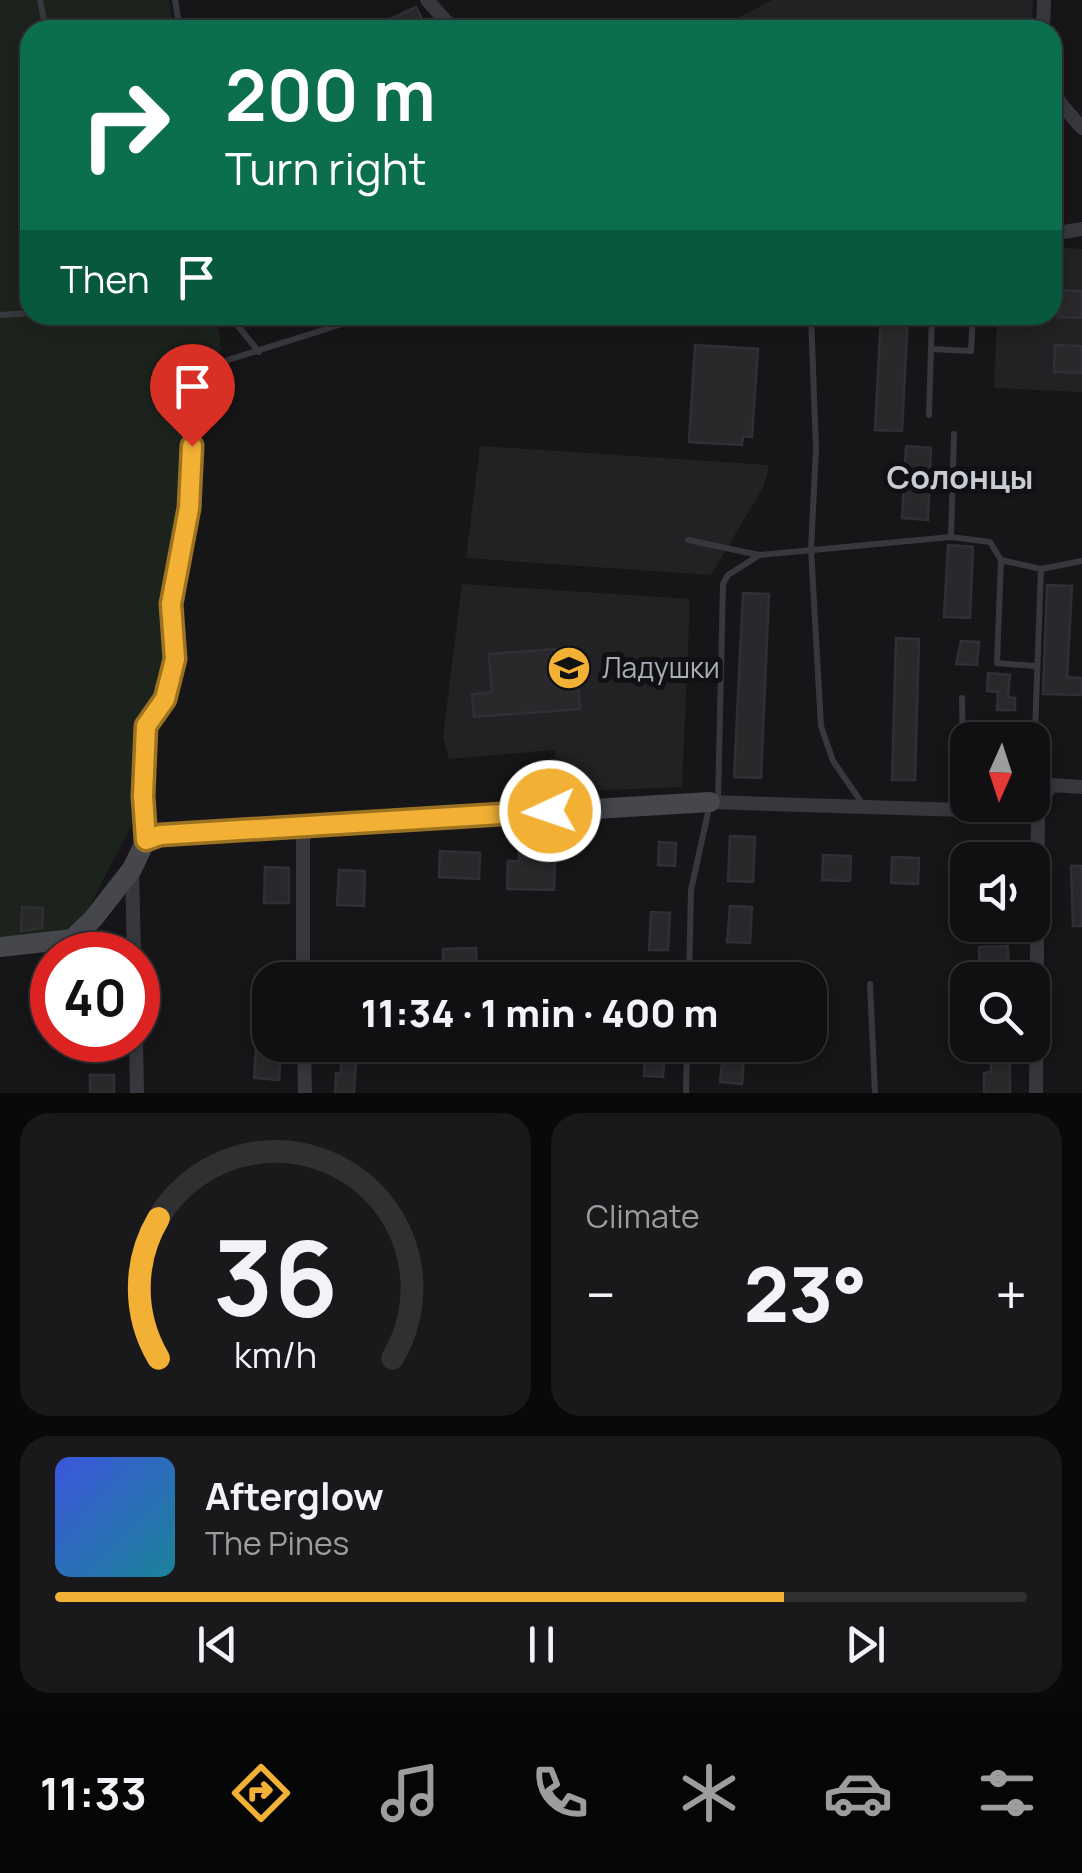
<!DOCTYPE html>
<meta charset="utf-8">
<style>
:root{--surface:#101012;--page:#19191b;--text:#f1f3f6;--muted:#9c9d9f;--line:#303032;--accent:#f2b134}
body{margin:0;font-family:Manrope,sans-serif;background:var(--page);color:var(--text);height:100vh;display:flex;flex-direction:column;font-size:38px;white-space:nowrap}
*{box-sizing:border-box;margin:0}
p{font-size:32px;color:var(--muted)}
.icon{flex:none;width:55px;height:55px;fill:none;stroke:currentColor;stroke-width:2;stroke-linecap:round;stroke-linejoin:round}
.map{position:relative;height:1093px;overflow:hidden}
.drawer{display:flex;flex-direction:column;gap:20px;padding:20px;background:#09090a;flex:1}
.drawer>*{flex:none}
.hud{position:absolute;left:20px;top:20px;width:1042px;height:305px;border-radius:30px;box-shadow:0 5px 15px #0003,0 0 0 2px var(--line);background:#0b6e4f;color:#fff;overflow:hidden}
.needle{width:65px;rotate:183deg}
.fabs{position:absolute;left:950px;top:722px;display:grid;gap:20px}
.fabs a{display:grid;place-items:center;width:100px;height:100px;border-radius:20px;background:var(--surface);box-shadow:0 5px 15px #0003,0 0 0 2px var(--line);font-size:50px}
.speed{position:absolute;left:30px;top:932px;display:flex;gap:20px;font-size:50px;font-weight:700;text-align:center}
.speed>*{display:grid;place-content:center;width:130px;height:130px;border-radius:50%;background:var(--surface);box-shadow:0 5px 15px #0003,0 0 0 2px var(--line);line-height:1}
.speed .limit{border:15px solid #d22;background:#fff;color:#111}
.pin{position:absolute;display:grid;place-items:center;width:85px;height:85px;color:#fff;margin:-102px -42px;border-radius:50% 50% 50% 0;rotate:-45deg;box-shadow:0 0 10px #0007}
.pin .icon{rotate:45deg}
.me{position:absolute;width:110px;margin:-55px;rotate:267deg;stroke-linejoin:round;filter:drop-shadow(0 0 8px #0008)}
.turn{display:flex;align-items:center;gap:35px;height:210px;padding:0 40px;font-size:45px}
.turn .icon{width:130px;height:130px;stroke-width:2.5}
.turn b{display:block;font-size:70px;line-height:85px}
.then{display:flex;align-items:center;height:95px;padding:0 40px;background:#0003;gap:20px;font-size:38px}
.big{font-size:75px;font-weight:800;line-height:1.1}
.drawer .card{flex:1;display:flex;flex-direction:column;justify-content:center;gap:15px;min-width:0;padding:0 35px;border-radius:30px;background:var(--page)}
.drawer .dial{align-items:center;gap:0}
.dial svg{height:260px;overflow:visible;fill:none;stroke:var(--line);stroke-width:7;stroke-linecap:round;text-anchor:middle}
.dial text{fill:var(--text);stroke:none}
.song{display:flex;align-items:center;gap:30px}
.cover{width:120px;height:120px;border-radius:15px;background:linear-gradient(135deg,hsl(230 70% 55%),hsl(190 70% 35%))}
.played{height:10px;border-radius:5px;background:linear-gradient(90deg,var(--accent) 75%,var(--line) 75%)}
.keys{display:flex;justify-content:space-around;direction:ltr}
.heat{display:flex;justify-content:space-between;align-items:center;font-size:55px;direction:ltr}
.drawer .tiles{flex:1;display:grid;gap:20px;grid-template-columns:1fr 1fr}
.card:last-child{grid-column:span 2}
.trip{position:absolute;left:252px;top:962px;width:575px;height:100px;border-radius:30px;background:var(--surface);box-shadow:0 5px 15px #0003,0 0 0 2px var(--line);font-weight:800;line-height:100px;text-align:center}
.menu{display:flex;height:160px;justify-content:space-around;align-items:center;background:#060607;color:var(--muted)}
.menu .icon{width:70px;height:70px}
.menu .active{color:var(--accent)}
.menu b{font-size:45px;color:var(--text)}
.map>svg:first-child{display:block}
.built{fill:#222225}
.green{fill:#1c231d}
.building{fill:#29292c;stroke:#303034;stroke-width:2.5}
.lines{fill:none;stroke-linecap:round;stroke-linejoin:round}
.lane{stroke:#37383d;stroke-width:6}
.street{stroke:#37383d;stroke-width:14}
.secondary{stroke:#45474d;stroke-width:20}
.route-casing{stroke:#9d7322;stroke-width:25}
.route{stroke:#f2b134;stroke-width:18}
.labels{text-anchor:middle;stroke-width:10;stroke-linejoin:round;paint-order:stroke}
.poi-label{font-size:28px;fill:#a8adb8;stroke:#111113;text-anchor:start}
.quarter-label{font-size:32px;font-weight:bold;fill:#c9ccd4;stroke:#111113}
</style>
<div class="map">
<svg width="1082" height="1093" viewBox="0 0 1082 1093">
<rect width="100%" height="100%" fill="#161618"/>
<path class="built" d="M 772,0 L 1033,0 L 1031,30 L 715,30 Z
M 1053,247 L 1082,249 L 1082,392 L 994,388 L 997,315 L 1052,315 Z
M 480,446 L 769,465 L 764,486 L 711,575 L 466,558 Z
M 462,584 L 690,599 L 682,787 L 558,792 L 555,750 L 449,759 L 443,737 Z"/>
<path class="green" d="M 0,0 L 169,0 L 173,30 L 30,30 L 30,315 L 217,315 L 221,351 L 193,363 L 175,551 L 164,598 L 169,664 L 160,691 L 141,718 L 141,762 L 133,822 L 88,909 L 66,935 L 0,940 Z"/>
<path class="building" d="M 416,7 L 428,30 L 395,30 L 390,19 Z
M 1059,290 L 1082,291 L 1082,318 L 1058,317 Z
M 881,315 L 908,315 L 902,431 L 875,430 Z
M 695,345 L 758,349 L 752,437 L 743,436 L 742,445 L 689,442 Z
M 1055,345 L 1082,346 L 1082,373 L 1054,372 Z
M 906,446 L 931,448 L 928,520 L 902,518 Z
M 948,545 L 973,547 L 970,618 L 944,617 Z
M 1047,585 L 1072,586 L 1067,677 L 1082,678 L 1082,695 L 1043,694 Z
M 743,593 L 769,594 L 761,778 L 734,777 Z
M 896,638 L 919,639 L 915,780 L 892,780 Z
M 961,641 L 979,642 L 977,665 L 956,664 Z
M 555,649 L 558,685 L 578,684 L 580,709 L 474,717 L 472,694 L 492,692 L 489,654 Z
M 988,673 L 1010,675 L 1008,697 L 1015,698 L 1015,710 L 997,710 L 998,692 L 987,691 Z
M 541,826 L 540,861 L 555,862 L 554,890 L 507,889 L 508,861 L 519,861 L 519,827 Z
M 730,836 L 755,837 L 753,882 L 728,881 Z
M 659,842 L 676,843 L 675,866 L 658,865 Z
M 440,851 L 480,853 L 479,879 L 439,877 Z
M 823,855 L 851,856 L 850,881 L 822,880 Z
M 892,857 L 919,858 L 918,884 L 891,883 Z
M 1071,866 L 1082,866 L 1082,926 L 1073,926 Z
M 265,867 L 289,868 L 289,903 L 264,903 Z
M 339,870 L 365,871 L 364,906 L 337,905 Z
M 730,906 L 752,907 L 750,943 L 727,942 Z
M 22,907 L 43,908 L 42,928 L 21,931 Z
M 651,912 L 670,913 L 668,950 L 649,950 Z
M 1008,946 L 1009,975 L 980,976 L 979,947 Z
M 476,948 L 477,967 L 443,968 L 443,949 Z
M 261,974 L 270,974 L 270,1020 L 259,1019 Z
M 341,1045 L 363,1045 L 363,1063 L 356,1063 L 354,1093 L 335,1093 L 336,1073 L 341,1073 Z
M 645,1047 L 665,1048 L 663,1077 L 644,1076 Z
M 256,1048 L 281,1050 L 279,1080 L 254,1078 Z
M 723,1054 L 744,1056 L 742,1084 L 720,1082 Z
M 991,1062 L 1010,1062 L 1010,1093 L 984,1093 L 984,1073 L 991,1072 Z
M 90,1075 L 114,1075 L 114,1093 L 90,1093 Z"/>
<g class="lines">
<path class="lane" d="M 40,0 L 46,30
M 175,0 L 180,30
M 0,315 L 30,313
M 229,315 L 259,352
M 811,315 L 816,449 L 811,549 L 821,726 L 833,761 L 862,803
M 931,349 L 971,351 L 973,315
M 929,415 L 932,315
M 951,537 L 954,434
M 688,540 L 759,555 L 951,537 L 990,542 L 1001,560 L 1041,569 L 1082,561
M 1001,560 L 997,663 L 1035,666
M 1041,569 L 1034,759 L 1050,783
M 962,698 L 964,809
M 718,801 L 723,584 L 728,575 L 758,556
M 146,837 L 143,796 L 146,726 L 165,699 L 175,659 L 171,603 L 189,508 L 197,376 L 215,364 L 339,325 L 359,315
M 689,980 L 691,890 L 709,808
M 870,984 L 875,1093
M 686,1093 L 687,1045"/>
<path class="street" d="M 427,0 L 454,30
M 1043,30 L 1044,0
M 1052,87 L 1060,103 L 1082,128
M 1052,234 L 1082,229
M 710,802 L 964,810 L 1038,806 L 1051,785 L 1082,787
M 303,825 L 303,980
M 132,869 L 134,955
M 136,1040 L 137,1093
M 304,1045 L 305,1093
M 1036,1093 L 1038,806"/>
<path class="secondary" d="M 0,947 L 72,939 L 93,919 L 132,869 L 146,840 L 160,835 L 710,802"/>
</g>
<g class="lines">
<g class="route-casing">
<path id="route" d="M 192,446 L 189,508 L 171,604 L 175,659 L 165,699 L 146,726 L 143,796 L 146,840 L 160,835 L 550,811"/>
</g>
<use href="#route" class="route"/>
</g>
<defs>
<g id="school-disc" transform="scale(2.25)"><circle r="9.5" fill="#f2b134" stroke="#111113"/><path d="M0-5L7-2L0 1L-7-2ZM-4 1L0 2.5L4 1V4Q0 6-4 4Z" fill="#111"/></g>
</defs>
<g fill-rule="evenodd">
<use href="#school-disc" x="569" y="668"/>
</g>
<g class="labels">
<g class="poi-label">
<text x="602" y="678">Ладушки</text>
</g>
<g class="quarter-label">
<text x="960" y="489">Солонцы</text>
</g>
</g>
</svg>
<div class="fabs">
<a><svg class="needle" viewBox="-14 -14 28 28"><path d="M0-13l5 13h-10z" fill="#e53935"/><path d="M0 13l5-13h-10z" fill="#9c9d9f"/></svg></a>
<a><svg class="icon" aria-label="sound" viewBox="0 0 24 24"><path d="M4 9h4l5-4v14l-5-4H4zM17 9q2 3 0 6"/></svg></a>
<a><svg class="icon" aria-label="search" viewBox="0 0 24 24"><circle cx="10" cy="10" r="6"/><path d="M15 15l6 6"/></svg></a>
</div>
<div class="speed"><div class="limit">40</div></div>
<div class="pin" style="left:192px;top:446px;background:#d93025"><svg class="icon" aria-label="arrive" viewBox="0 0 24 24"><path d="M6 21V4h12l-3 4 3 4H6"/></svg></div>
<svg class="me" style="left:550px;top:811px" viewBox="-20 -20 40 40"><circle r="17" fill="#f2b134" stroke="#fff" stroke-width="3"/><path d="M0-11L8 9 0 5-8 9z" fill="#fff"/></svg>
<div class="trip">11:34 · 1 min · 400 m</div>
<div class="hud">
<div class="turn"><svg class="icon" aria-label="right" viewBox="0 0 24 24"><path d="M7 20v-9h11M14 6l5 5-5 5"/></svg><div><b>200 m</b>Turn right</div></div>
<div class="then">Then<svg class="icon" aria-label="arrive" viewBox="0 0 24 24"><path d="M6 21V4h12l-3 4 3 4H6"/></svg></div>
</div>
</div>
<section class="drawer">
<div class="tiles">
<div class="card dial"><svg viewBox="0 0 100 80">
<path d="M14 69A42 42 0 1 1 86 69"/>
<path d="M14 69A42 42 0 0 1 14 26" stroke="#f2b134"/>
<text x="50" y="56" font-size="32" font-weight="700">36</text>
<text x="50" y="72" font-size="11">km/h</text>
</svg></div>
<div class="card"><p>Climate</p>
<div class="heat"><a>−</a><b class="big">23°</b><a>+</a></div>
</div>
<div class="card">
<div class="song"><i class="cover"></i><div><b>Afterglow</b><p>The Pines</p></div></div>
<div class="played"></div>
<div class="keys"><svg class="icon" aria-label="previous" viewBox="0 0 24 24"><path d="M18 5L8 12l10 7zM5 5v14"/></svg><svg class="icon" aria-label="pause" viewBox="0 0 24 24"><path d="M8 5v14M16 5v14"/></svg><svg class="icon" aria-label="next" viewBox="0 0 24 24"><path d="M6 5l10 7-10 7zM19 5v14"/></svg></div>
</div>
</div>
</section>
<nav class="menu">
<b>11:33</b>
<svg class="icon active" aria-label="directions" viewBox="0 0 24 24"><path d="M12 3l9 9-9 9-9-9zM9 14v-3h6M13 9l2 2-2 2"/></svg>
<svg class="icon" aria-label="music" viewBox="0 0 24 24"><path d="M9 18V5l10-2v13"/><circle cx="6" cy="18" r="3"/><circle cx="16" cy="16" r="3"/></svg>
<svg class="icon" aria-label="phone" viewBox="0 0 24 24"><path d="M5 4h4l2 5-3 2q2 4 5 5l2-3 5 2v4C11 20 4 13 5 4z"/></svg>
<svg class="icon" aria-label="climate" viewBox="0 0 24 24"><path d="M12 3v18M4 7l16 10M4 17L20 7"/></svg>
<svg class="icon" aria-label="car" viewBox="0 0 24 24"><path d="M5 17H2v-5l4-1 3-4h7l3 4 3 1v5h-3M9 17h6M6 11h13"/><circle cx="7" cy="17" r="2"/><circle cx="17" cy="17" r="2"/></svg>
<svg class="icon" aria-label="filters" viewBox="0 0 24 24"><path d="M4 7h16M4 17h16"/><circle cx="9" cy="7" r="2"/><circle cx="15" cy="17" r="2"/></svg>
</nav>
